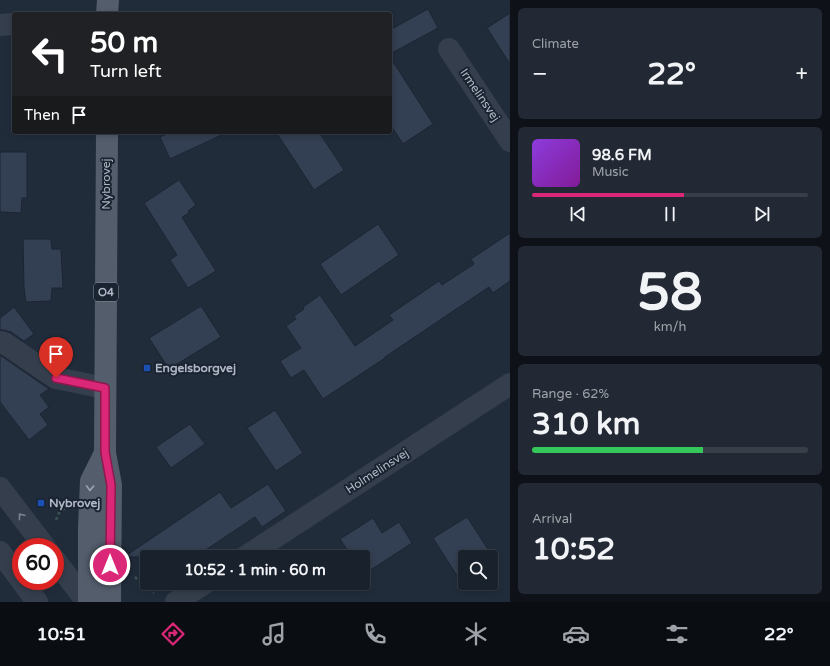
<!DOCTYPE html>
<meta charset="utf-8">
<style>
:root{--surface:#19212c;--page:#222934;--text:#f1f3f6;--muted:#9fa3a9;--line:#373e48;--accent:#db2777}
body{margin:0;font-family:"Varela Round",sans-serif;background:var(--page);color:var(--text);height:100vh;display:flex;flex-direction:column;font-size:15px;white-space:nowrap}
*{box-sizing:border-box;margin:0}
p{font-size:13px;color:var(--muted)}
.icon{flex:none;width:22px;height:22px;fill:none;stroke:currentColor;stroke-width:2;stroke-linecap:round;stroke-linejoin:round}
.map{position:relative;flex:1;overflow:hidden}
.drawer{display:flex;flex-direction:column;gap:8px;padding:8px;background:#0e1218;width:320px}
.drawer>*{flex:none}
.top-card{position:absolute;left:12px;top:12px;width:380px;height:122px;border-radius:4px;box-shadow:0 2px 6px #0003,0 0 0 1px var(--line);background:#202124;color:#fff;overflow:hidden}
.controls{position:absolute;left:458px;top:550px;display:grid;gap:8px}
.controls a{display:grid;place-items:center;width:40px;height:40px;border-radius:4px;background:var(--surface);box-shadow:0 2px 6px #0003,0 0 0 1px var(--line);font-size:20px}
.speed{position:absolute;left:12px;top:538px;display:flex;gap:8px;font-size:20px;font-weight:700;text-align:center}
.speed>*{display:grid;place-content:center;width:52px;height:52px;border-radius:50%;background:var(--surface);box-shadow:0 2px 6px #0003,0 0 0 1px var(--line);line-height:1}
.speed .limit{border:6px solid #d22;background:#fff;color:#111}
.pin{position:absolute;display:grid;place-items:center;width:34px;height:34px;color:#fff;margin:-41px -17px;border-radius:50% 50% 50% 0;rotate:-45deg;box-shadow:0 0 4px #0007}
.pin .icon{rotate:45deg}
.me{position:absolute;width:44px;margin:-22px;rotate:0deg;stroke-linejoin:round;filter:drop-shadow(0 0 3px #0008)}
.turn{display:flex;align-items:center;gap:14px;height:84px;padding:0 12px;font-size:18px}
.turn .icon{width:52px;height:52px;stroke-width:2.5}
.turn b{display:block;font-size:28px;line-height:34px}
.then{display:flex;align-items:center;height:38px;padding:0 12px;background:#0003;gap:8px;font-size:15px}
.big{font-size:30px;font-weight:700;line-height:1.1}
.drawer .widget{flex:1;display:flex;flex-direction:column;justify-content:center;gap:6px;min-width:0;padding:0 14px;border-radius:6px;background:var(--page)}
.drawer .dial{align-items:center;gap:0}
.dial b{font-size:52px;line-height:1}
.song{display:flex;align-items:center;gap:12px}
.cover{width:48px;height:48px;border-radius:6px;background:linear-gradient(135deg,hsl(270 70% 55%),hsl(290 70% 35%))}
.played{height:4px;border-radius:2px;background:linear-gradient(90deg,var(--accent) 55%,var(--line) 55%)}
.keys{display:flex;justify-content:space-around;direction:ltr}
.heat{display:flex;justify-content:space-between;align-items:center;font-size:22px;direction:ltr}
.charge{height:6px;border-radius:3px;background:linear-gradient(90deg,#34c759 62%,var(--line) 0)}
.trip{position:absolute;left:140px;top:550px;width:230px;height:40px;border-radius:4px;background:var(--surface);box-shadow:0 2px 6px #0003,0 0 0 1px var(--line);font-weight:700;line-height:40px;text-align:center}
.tabs{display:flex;height:64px;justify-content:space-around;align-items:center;background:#0a0d12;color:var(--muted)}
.tabs .icon{width:28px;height:28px}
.tabs .active{color:var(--accent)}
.tabs b{font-size:18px;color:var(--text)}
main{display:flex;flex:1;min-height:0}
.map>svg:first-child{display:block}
.building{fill:#333f52;stroke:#1c2532}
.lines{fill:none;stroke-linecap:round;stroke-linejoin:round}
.path{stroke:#3c5255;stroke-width:2.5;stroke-dasharray:3 3;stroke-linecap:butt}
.minor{stroke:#353e4c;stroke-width:22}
.major{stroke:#535d6c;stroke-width:22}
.oneway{stroke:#9da6b5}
.oneway2{stroke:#798190}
.route-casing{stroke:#8e194d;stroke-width:10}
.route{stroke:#db2777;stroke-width:7}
.transit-dot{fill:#1a4fb4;stroke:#1a2330;stroke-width:1.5}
.labels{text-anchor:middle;stroke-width:4;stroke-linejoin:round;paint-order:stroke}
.shield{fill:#1a2330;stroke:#838b9a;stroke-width:1}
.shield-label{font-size:11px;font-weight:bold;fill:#b0b8c7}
.street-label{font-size:12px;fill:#b0b8c7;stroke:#1a2330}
.poi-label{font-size:12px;font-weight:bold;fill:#b0b8c7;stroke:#1a2330;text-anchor:start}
</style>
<main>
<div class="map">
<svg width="510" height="602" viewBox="0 0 510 602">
<rect width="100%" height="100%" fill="#212c3b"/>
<path class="building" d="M 428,9 L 438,28 L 390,54 L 390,30 Z
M 510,13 L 510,64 L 487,28 Z
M 390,57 L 433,124 L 403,144 L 390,124 Z
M 171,132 L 228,132 L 170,159 L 160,137 Z
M 276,132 L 319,132 L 344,170 L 314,190 Z
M 0,152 L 27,152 L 27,198 L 22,198 L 21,213 L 0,212 Z
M 179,180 L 196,205 L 188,211 L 189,213 L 182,217 L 216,271 L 188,288 L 170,260 L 177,255 L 144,203 Z
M 378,224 L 399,255 L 341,295 L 320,264 Z
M 510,233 L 510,281 L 493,293 L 489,287 L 385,357 L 385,358 L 323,399 L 304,370 L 291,378 L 280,361 L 301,348 L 286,326 L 296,319 L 294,316 L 304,309 L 303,307 L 320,295 L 355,346 L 393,320 L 389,315 L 439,281 L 442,285 L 474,264 L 471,259 Z
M 23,239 L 51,239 L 52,249 L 61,249 L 63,288 L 52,288 L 51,301 L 26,302 L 24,288 Z
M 201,306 L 221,337 L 169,369 L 149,338 Z
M 14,307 L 34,334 L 24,341 L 11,332 L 3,330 L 0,330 L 0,318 Z
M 0,355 L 49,389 L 40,395 L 49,407 L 40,414 L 48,425 L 29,440 L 0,402 Z
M 275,410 L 303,453 L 276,471 L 247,428 Z
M 190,424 L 205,444 L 171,468 L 156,447 Z
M 268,484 L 286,511 L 262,527 L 255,517 L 195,557 L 124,557 L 220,492 L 231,508 Z
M 467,517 L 495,560 L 491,563 L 491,557 L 465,557 L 465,579 L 461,582 L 433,538 Z
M 373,518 L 382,533 L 399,522 L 412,543 L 363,575 L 363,557 L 352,557 L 340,539 Z"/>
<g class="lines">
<path class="path" d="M 56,520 L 59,513 L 65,508
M 135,577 L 144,586 L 154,593"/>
<path class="minor" d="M 0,25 L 14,24
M 449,49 L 510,141
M 0,342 L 4,343 L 56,378 L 105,388
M 0,488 L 45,547
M 0,552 L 21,580
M 245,557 L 510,384
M 55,560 L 87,602
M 22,581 L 37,602
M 176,602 L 205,583"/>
<path class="major" d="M 107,14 L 108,0
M 107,132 L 105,453 L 111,485 L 110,602
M 89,602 L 89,528 L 91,481 L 105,453"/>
</g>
<defs><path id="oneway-chevron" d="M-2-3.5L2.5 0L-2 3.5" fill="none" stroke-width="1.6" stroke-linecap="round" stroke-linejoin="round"/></defs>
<use class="oneway" href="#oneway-chevron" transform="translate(90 488) rotate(92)"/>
<use class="oneway2" href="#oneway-chevron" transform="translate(21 516) rotate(-128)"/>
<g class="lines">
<g class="route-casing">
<path id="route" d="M 56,378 L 105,388 L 105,452 L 111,485 L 110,565"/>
</g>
<use href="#route" class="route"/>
</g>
<g class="transit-dot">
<rect x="143" y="364" width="8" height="8" rx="2"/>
<rect x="37" y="499" width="8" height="8" rx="2"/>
</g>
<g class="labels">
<rect class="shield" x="94" y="283" width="24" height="18" rx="3"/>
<g class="shield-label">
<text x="106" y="296">O4</text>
</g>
<g class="street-label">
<text transform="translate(480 95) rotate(56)" y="4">Irmelinsvej</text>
<text transform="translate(106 184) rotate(-90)" y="4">Nybrovej</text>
<text transform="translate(377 471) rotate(-33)" y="4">Holmelinsvej</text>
</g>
<g class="poi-label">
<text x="155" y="372">Engelsborgvej</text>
<text x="49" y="507">Nybrovej</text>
</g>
</g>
</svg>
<div class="controls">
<a><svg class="icon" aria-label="search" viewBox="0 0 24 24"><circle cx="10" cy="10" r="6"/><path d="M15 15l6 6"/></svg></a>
</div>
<div class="speed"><div class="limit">60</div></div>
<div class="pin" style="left:56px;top:378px;background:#d93025"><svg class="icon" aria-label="arrive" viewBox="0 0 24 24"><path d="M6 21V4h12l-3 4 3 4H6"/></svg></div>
<svg class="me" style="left:110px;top:565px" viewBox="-20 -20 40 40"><circle r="17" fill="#db2777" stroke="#fff" stroke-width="3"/><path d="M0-11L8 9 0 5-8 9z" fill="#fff"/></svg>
<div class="trip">10:52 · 1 min · 60 m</div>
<div class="top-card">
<div class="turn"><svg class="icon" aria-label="left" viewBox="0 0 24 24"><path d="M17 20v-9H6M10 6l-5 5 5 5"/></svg><div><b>50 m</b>Turn left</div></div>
<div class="then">Then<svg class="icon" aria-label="arrive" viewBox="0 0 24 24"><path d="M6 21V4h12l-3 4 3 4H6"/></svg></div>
</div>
</div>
<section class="drawer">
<div class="widget"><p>Climate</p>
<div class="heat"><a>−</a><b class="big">22°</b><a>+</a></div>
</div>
<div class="widget">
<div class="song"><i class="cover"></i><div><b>98.6 FM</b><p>Music</p></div></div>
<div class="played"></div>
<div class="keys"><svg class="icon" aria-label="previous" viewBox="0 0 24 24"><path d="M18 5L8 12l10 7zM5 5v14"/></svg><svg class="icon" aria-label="pause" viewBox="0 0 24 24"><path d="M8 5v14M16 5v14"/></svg><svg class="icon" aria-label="next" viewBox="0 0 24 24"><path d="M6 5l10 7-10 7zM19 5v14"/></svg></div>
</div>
<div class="widget dial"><b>58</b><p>km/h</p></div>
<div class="widget"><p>Range · 62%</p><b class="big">310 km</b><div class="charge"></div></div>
<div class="widget"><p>Arrival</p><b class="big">10:52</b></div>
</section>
</main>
<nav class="tabs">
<b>10:51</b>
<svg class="icon active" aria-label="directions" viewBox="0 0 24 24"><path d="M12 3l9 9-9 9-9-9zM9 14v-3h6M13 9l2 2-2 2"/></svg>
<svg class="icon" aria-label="music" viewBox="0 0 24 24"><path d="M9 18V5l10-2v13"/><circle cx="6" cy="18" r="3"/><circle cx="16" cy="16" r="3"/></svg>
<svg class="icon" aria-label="phone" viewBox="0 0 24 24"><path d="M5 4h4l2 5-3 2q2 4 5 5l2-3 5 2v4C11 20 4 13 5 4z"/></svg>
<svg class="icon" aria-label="climate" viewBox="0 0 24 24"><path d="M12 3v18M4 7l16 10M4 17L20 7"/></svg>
<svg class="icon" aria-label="car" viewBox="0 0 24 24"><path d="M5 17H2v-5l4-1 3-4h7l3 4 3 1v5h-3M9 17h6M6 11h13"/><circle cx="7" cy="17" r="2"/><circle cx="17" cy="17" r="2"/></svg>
<svg class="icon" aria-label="filters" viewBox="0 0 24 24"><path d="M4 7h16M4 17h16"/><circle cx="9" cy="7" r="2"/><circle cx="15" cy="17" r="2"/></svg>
<b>22°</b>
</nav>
